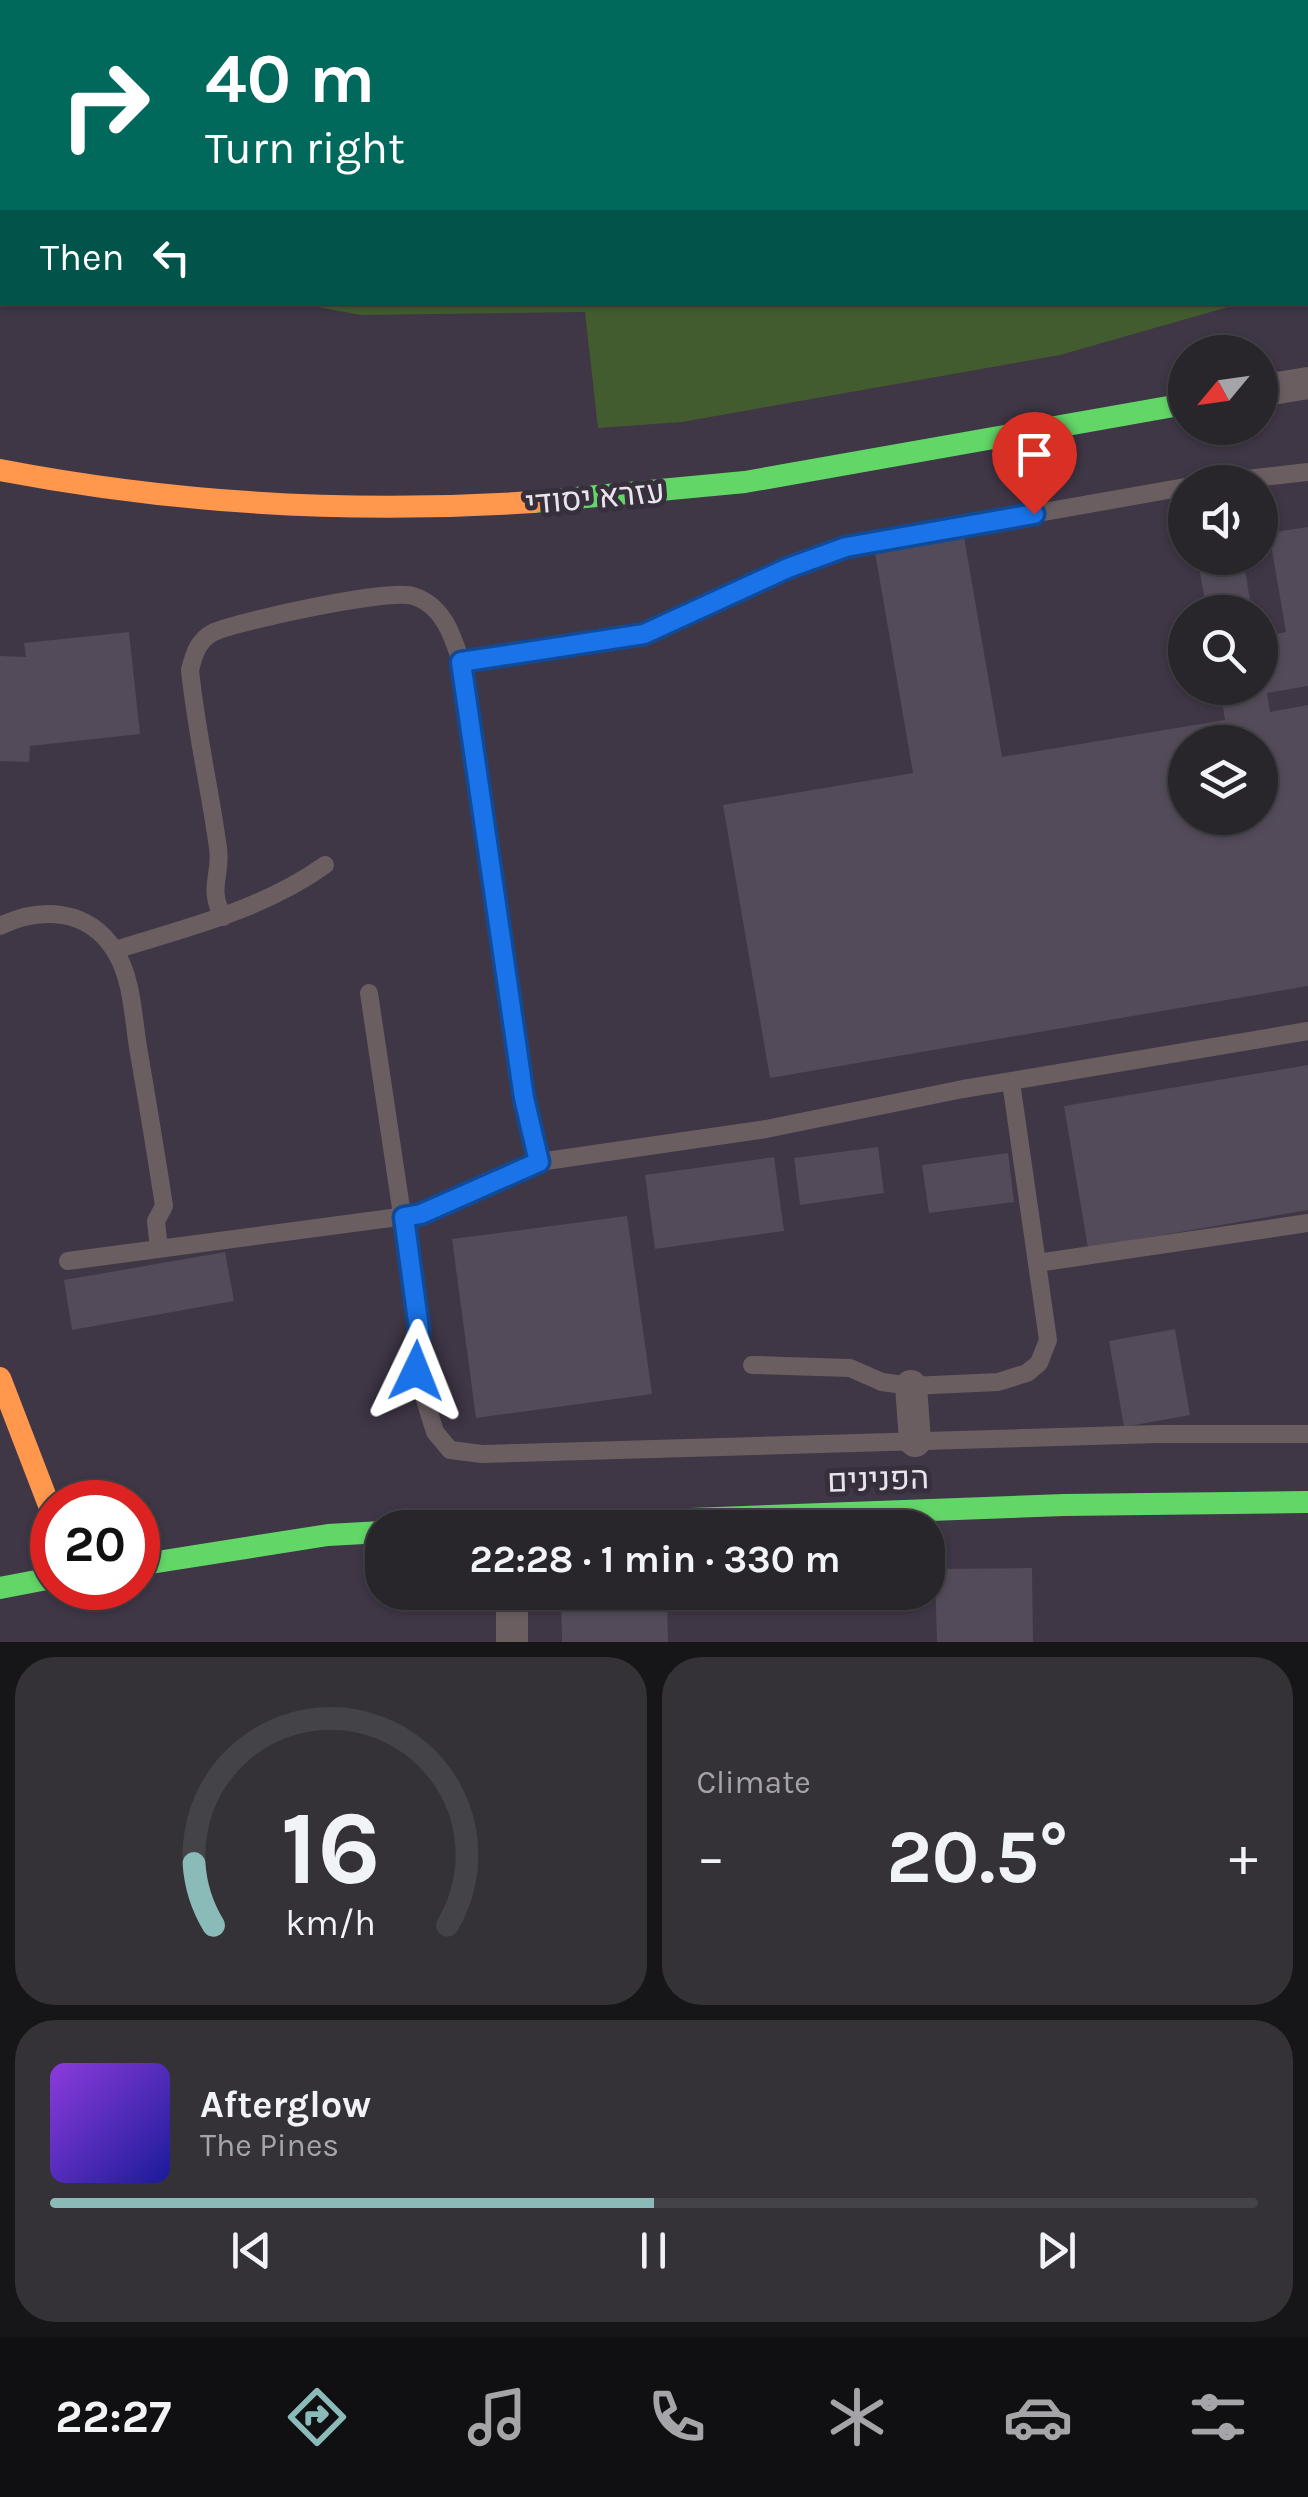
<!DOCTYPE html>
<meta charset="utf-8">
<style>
:root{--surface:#28262b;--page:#343237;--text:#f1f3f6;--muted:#a5a5a9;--line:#444347;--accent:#8bbbb9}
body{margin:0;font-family:Karla,Heebo,sans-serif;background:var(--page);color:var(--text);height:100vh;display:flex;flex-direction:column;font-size:38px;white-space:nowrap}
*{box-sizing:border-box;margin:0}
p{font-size:32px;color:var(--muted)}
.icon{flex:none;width:55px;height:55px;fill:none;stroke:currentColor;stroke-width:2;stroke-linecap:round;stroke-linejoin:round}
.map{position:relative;height:1642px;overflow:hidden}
.side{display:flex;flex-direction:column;gap:15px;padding:15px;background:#161518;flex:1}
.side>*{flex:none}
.banner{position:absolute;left:0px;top:0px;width:1310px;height:305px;box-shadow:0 2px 8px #0004,0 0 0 2px var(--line);background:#00695c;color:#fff;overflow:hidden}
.needle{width:65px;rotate:241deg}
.tools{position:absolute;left:1168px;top:335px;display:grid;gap:20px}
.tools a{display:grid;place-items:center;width:110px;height:110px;border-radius:50%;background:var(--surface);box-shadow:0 2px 8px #0004,0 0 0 2px var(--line);font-size:50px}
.speed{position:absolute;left:30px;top:1480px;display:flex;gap:20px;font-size:50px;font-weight:700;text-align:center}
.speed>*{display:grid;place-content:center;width:130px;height:130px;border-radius:50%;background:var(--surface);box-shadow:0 2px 8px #0004,0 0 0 2px var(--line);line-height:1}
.speed .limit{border:15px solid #d22;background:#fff;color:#111}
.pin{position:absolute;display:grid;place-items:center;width:85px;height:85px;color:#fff;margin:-102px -42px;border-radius:50% 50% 50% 0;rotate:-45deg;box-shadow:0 0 10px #0007}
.pin .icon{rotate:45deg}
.me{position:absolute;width:110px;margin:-55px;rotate:2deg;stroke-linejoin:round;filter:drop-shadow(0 0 8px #0008)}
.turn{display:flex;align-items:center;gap:35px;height:210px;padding:0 40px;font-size:45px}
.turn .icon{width:130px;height:130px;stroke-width:2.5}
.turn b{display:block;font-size:70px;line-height:85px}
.then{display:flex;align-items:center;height:95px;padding:0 40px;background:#0003;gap:20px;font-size:38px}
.big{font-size:75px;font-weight:700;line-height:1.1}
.side .widget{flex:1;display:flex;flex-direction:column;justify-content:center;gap:15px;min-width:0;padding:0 35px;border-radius:40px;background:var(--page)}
.side .dial{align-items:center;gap:0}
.dial svg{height:260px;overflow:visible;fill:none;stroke:var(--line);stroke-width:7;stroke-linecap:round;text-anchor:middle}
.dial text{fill:var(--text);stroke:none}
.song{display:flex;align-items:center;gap:30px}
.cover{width:120px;height:120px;border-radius:15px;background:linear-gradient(135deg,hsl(270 70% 55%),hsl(240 70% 35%))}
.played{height:10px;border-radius:5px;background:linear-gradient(90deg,var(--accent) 50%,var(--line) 50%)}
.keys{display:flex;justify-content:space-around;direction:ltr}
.heat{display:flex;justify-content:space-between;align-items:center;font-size:55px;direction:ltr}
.side .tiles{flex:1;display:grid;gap:15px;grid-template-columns:1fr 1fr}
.widget:last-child{grid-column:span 2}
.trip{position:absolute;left:365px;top:1510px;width:580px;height:100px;border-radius:40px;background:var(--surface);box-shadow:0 2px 8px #0004,0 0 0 2px var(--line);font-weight:700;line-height:100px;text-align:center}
.tabs{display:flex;height:160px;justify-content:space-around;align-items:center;background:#100f11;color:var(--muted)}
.tabs .icon{width:70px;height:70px}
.tabs .on{color:var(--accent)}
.tabs b{font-size:45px;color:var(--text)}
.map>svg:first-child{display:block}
.built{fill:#3f3646;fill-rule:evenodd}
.green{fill:#435c2f}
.building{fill:#534b59;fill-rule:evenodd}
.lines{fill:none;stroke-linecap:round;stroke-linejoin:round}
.lane{stroke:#6a5e61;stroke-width:18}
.street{stroke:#6a5e61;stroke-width:32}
.fast{stroke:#63d668;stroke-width:22}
.slow{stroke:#ff974d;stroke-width:22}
.rail-casing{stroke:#777074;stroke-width:11}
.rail{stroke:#37303c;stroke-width:8;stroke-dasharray:22;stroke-linecap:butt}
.route-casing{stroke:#114b97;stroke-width:25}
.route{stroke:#1a73e8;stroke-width:18}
.labels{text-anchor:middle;stroke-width:10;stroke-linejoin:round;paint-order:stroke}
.street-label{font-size:32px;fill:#e9e4ec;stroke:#37303c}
</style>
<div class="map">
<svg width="1308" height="1642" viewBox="0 0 1308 1642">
<rect width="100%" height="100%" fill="#363339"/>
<path class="built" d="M 0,0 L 1308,0 L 1308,1642 L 0,1642 ZM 2,2 L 1308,2 L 1308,302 L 2,302 ZM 1185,352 L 1260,352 L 1260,428 L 1185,428 ZM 1185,482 L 1260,482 L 1260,558 L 1185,558 ZM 1185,612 L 1260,612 L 1260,688 L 1185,688 ZM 1185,742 L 1260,742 L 1260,818 L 1185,818 ZM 52,1502 L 138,1502 L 138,1588 L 52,1588 ZM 382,1528 L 928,1528 L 928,1592 L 382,1592 Z"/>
<path class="green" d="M 405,0 L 1308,0 L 1308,284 L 1308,2 L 400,2 Z
M 297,303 L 1242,303 L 1060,355 L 682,422 L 598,428 L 585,312 L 361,315 Z"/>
<path class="building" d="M 1308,527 L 1308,686 L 1267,693 L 1270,712 L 1308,705 L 1308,986 L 770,1078 L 723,805 L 913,773 L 875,552 L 964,537 L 1002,757 L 1225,720 L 1220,688 L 1260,688 L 1260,637 L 1286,632 L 1269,533 ZM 1185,742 L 1260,742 L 1260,818 L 1185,818 Z
M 1220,558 L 1243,558 L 1252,612 L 1207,612 L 1198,561 Z
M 129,632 L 140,734 L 30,746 L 29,762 L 0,761 L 0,656 L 26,657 L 24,643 Z
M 1308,1065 L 1308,1210 L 1088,1248 L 1064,1106 Z
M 878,1147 L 884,1193 L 800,1205 L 794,1158 Z
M 1008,1153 L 1014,1202 L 929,1213 L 922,1165 Z
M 774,1157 L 784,1231 L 655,1249 L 645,1175 Z
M 627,1216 L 652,1394 L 476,1418 L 452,1239 Z
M 225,1252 L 234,1301 L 72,1330 L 64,1280 Z
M 1175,1329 L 1190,1415 L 1124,1427 L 1109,1341 Z
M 1032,1568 L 1033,1642 L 937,1642 L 935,1569 Z
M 561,1592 L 667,1592 L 668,1642 L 562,1642 Z"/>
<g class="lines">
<path class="lane" d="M 277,2 L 282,0
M 0,145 L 2,145
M 1219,482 L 1308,472
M 461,662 L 644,634 L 788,568 L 846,547 L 1185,487
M 223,917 C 207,887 222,876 218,848 C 210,789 196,730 190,670 C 194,654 198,640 214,632 C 240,621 389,588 413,596 C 443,605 453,636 461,662 L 524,1098 L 539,1162
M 0,926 C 41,906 89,909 115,951 C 132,978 133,1016 138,1047 C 147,1100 156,1153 164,1206 L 156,1221 L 159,1249
M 115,950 C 188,927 262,910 325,865
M 369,993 L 419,1329 L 416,1371 L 435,1432 L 450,1450 L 482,1454 L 1159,1434 L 1308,1434
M 68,1261 L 421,1214 L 539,1162 L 766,1129 L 963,1089 L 1308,1031
M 1037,1263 L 1308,1223
M 752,1365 L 850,1368 L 882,1382 L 911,1386 L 998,1382 L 1027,1373 L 1039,1363 L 1048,1340 L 1011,1082"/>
<path class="street" d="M 1260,391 L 1308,383
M 911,1386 L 915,1441
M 512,1592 L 512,1642"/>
<path class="fast" d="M 533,502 L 745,482 L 1185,404
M 449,1528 L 1064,1505 L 1308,1502
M 138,1565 L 328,1535 L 382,1532
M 0,1588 L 52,1578"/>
<path class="slow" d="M 0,470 C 177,504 353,514 533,502
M 0,1378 L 52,1513"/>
<g class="rail-casing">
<path id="rail" d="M 29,2 L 34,0
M 75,2 L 79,0
M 0,20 L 2,19
M 0,47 L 2,46"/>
</g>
<use href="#rail" class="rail"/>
</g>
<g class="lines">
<g class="route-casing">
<path id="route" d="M 416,1371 L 419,1329 L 404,1217 L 421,1214 L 539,1162 L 524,1098 L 461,662 L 644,634 L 788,568 L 846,547 L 1034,514"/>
</g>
<use href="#route" class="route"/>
</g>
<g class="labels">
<g class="street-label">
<text transform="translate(595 497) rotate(-5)" y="11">עזרא יסודי</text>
<text transform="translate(878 1479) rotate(-2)" y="11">הפנינים</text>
</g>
</g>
</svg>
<div class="tools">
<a><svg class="needle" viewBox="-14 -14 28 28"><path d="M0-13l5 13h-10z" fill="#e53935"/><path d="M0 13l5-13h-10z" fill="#a5a5a9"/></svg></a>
<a><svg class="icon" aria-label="sound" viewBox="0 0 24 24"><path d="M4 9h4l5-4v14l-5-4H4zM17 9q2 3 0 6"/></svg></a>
<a><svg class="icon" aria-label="search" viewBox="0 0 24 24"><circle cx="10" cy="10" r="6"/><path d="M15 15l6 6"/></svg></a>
<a><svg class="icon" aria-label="layers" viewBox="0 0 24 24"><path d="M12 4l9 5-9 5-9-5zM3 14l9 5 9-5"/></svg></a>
</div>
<div class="speed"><div class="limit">20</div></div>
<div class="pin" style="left:1034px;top:514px;background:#d93025"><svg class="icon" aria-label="arrive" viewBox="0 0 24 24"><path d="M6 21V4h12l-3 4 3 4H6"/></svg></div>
<svg class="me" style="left:416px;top:1371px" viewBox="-20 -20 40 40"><path d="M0-17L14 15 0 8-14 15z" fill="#1a73e8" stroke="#fff" stroke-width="4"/></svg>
<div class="trip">22:28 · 1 min · 330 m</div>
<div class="banner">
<div class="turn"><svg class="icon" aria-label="right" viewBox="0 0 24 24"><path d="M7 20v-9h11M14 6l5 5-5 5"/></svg><div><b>40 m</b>Turn right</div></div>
<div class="then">Then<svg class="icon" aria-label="left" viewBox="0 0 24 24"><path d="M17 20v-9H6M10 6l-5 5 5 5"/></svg></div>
</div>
</div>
<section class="side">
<div class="tiles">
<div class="widget dial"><svg viewBox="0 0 100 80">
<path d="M14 69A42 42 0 1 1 86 69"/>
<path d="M14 69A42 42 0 0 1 8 50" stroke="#8bbbb9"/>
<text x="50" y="56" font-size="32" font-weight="700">16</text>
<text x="50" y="72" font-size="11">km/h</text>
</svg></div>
<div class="widget"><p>Climate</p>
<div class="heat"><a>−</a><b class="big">20.5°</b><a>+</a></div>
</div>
<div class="widget">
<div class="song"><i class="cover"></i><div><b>Afterglow</b><p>The Pines</p></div></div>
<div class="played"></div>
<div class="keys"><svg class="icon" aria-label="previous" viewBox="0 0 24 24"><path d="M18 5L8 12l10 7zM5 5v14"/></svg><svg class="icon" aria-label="pause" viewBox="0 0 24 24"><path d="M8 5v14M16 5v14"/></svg><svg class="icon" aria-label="next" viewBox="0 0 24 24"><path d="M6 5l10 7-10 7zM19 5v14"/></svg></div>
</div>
</div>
</section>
<nav class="tabs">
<b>22:27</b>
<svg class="icon on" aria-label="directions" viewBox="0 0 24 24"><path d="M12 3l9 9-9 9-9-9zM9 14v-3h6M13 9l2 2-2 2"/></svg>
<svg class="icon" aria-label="music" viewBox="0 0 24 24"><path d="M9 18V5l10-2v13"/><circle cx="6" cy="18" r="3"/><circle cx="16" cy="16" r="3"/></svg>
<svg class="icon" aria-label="phone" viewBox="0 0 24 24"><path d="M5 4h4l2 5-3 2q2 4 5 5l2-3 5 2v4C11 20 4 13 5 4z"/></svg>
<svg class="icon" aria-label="climate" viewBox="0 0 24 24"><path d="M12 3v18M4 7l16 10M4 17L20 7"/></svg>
<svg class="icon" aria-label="car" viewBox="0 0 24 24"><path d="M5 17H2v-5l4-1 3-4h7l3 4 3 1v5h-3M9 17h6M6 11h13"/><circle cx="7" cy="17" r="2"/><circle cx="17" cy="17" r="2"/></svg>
<svg class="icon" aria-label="filters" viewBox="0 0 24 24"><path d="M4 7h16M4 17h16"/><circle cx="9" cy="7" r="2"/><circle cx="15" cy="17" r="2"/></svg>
</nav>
